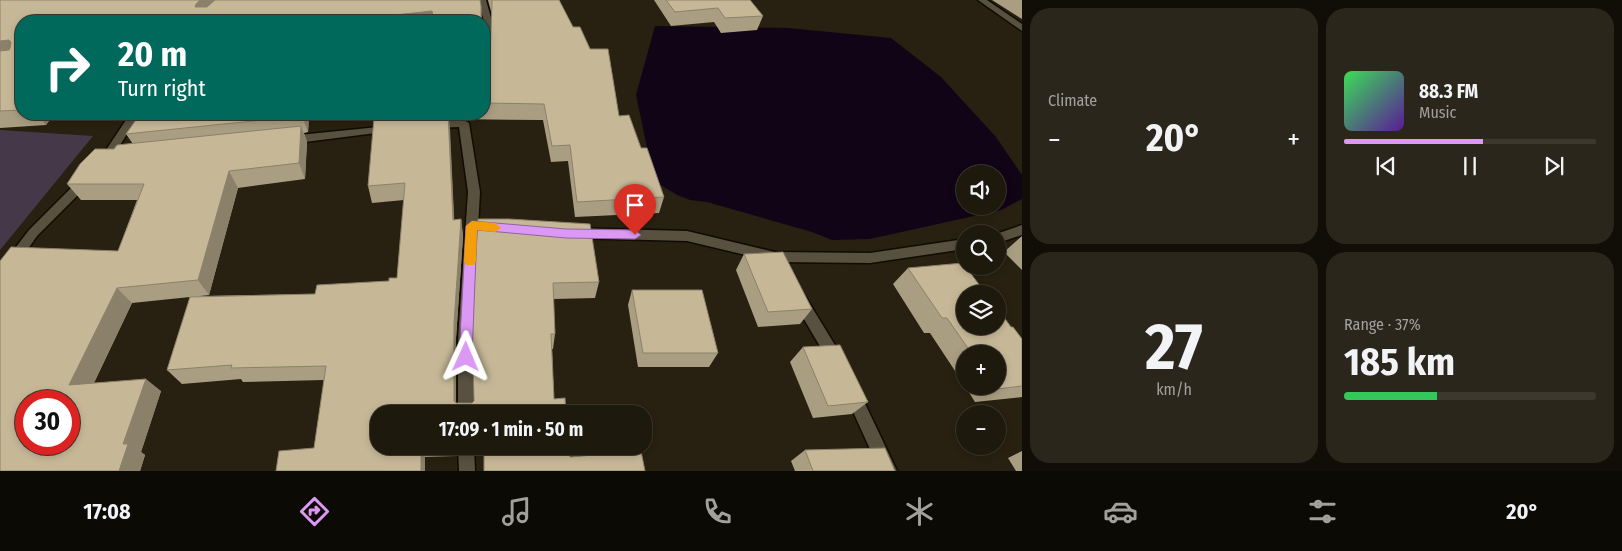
<!DOCTYPE html>
<meta charset="utf-8">
<style>
:root{--surface:#1e190d;--page:#2b261b;--text:#f1f3f6;--muted:#a1a09d;--line:#3c382e;--accent:#dc99f4}
body{margin:0;font-family:"Fira Sans Condensed",sans-serif;background:var(--page);color:var(--text);height:100vh;display:flex;flex-direction:column;font-size:19px;white-space:nowrap}
*{box-sizing:border-box;margin:0}
p{font-size:16px;color:var(--muted)}
.icon{flex:none;width:28px;height:28px;fill:none;stroke:currentColor;stroke-width:2;stroke-linecap:round;stroke-linejoin:round}
.map{position:relative;flex:1;overflow:hidden}
.side{display:flex;flex-direction:column;gap:8px;padding:8px;background:#100e07;width:600px}
.side>*{flex:none}
.banner{position:absolute;left:15px;top:15px;width:475px;height:105px;border-radius:20px;box-shadow:0 2px 8px #0003,0 0 0 1px var(--line);background:#00695c;color:#fff;overflow:hidden}
.buttons{position:absolute;left:956px;top:165px;display:grid;gap:10px}
.buttons a{display:grid;place-items:center;width:50px;height:50px;border-radius:50%;background:var(--surface);box-shadow:0 2px 8px #0003,0 0 0 1px var(--line);font-size:25px}
.speed{position:absolute;left:15px;top:390px;display:flex;gap:10px;font-size:25px;font-weight:700;text-align:center}
.speed>*{display:grid;place-content:center;width:65px;height:65px;border-radius:50%;background:var(--surface);box-shadow:0 2px 8px #0003,0 0 0 1px var(--line);line-height:1}
.speed .limit{border:8px solid #d22;background:#fff;color:#111}
.pin{position:absolute;display:grid;place-items:center;width:42px;height:42px;color:#fff;margin:-51px -21px;border-radius:50% 50% 50% 0;rotate:-45deg;box-shadow:0 0 5px #0007}
.pin .icon{rotate:45deg}
.me{position:absolute;width:55px;margin:-28px;rotate:1deg;stroke-linejoin:round;filter:drop-shadow(0 0 4px #0008)}
.turn{display:flex;align-items:center;gap:18px;height:105px;padding:0 20px;font-size:22px}
.turn .icon{width:65px;height:65px;stroke-width:2.5}
.turn b{display:block;font-size:35px;line-height:42px}
.big{font-size:38px;font-weight:700;line-height:1.1}
.side .widget{flex:1;display:flex;flex-direction:column;justify-content:center;gap:8px;min-width:0;padding:0 18px;border-radius:20px;background:var(--page)}
.side .dial{align-items:center;gap:0}
.dial b{font-size:65px;line-height:1}
.song{display:flex;align-items:center;gap:15px}
.cover{width:60px;height:60px;border-radius:8px;background:linear-gradient(135deg,hsl(130 70% 55%),hsl(270 70% 35%))}
.played{height:5px;border-radius:2px;background:linear-gradient(90deg,var(--accent) 55%,var(--line) 55%)}
.keys{display:flex;justify-content:space-around;direction:ltr}
.heat{display:flex;justify-content:space-between;align-items:center;font-size:28px;direction:ltr}
.charge{height:8px;border-radius:4px;background:linear-gradient(90deg,#34c759 37%,var(--line) 0)}
.side .tiles{flex:1;display:grid;gap:8px;grid-template-columns:repeat(2,1fr)}
.trip{position:absolute;left:370px;top:405px;width:282px;height:50px;border-radius:20px;background:var(--surface);box-shadow:0 2px 8px #0003,0 0 0 1px var(--line);font-weight:700;line-height:50px;text-align:center}
.tabs{display:flex;height:80px;justify-content:space-around;align-items:center;background:#0c0a05;color:var(--muted)}
.tabs .icon{width:35px;height:35px}
.tabs .current{color:var(--accent)}
.tabs b{font-size:22px;color:var(--text)}
main{display:flex;flex:1;min-height:0}
.map>svg:first-child{display:block}
.green{fill:#453949}
.water{fill:#120417;fill-rule:evenodd}
.lines{fill:none;stroke-linecap:round;stroke-linejoin:round}
.minor-casing{stroke:#110b01;stroke-width:3}
.minor{fill:#585140;fill-rule:evenodd}
.wall{fill:#aa9e82}
.shaded-wall{fill:#8b816a}
.building{fill:#c6b897;stroke:#8b816a;fill-rule:evenodd}
.route{fill:#dc99f4;stroke:#8f639f}
.slow{fill:#f59e0b}
</style>
<main>
<div class="map">
<svg width="1022" height="471" viewBox="0 0 1022 471">
<rect width="100%" height="100%" fill="#282111"/>
<path class="green" d="M 0,130 L 93,136 L 0,250 Z"/>
<path class="water" d="M 655,26 L 788,28 L 891,38 L 941,77 L 996,137 L 1022,175 L 1022,199 L 1001,210 L 870,239 L 832,240 L 812,232 L 707,202 L 690,200 L 677,195 L 654,181 L 636,95 ZM 965,174 L 998,174 L 998,206 L 965,206 Z"/>
<g class="lines">
<g class="minor-casing">
<path id="minor" d="M 478,0 L 486,0 L 491,18 L 489,73 L 484,76 L 484,21 Z
M 978,0 L 987,0 L 1022,24 L 1022,31 Z
M 130,114 L 140,114 L 113,156 L 116,159 L 110,163 L 102,162 L 100,159 Z
M 464,120 L 469,123 L 480,192 L 472,338 L 474,414 L 458,414 L 458,338 L 468,192 L 459,127 L 433,128 L 428,125 L 433,122 Z
M 388,126 L 392,127 L 393,129 L 392,131 L 289,144 L 284,140 L 289,136 Z
M 85,177 L 89,178 L 91,181 L 89,184 L 37,236 L 5,282 L 0,283 L 0,268 L 29,230 L 81,178 Z
M 1022,225 L 1022,235 L 998,243 L 998,234 L 996,234 Z
M 574,228 L 687,231 L 775,252 L 870,253 L 965,239 L 965,249 L 870,263 L 775,262 L 687,241 L 574,238 L 570,236 L 568,233 L 570,230 Z
M 800,294 L 805,296 L 841,355 L 843,360 L 841,365 L 836,367 L 831,365 L 795,304 L 793,300 L 795,296 Z
M 853,387 L 858,389 L 897,471 L 880,471 L 845,394 L 848,389 Z
M 458,446 L 474,446 L 475,471 L 459,471 Z"/>
</g>
<use href="#minor" class="minor"/>
</g>
<path class="wall" d="M 0,0 L 481,6 L 482,21 L 21,21 L 21,114 L 54,114 L 46,125 L 0,128 Z
M 488,0 L 559,0 L 573,27 L 590,49 L 619,116 L 641,148 L 664,197 L 659,213 L 575,217 L 568,161 L 551,162 L 543,120 L 449,119 L 454,220 L 461,219 L 463,236 L 456,338 L 456,403 L 472,403 L 474,401 L 478,219 L 599,282 L 595,298 L 553,299 L 555,334 L 553,349 L 552,349 L 554,399 L 379,446 L 457,446 L 457,456 L 425,457 L 314,448 L 324,380 L 243,382 L 241,379 L 182,384 L 167,370 L 190,297 L 132,303 L 94,383 L 161,391 L 141,452 L 145,455 L 140,471 L 0,471 L 118,251 L 137,200 L 81,200 L 67,184 L 114,149 L 133,144 L 126,134 L 140,114 L 362,114 L 362,115 L 309,116 L 308,132 L 304,133 L 307,142 L 305,179 L 238,188 L 209,295 L 200,296 L 315,294 L 389,281 L 397,278 L 404,200 L 372,203 L 368,186 L 377,117 L 376,114 L 484,114 L 484,61 L 490,57 L 492,15 Z
M 654,0 L 750,0 L 763,16 L 757,30 L 721,33 L 714,22 L 671,26 Z
M 992,0 L 1022,0 L 1022,19 Z
M 1022,236 L 1022,270 L 1004,252 Z
M 744,254 L 812,309 L 800,324 L 758,327 L 736,270 Z
M 908,268 L 1011,327 L 1022,339 L 1022,397 L 975,402 L 965,386 L 998,386 L 998,354 L 965,354 L 965,386 L 930,333 L 924,333 L 893,284 Z
M 632,290 L 718,353 L 709,367 L 638,367 L 628,305 Z
M 803,347 L 868,402 L 852,414 L 813,418 L 790,362 Z
M 474,446 L 569,446 L 570,457 L 645,471 L 484,455 L 476,455 Z
M 805,450 L 895,471 L 795,471 L 791,461 Z
M 1022,451 L 1022,471 L 1016,471 L 1008,458 Z"/>
<path class="shaded-wall" d="M 200,0 L 223,0 L 203,20 L 195,7 L 196,4 Z
M 432,11 L 434,21 L 375,21 L 376,17 Z
M 9,40 L 21,56 L 0,59 L 0,41 Z
M 37,114 L 54,114 L 46,125 Z
M 302,114 L 308,114 L 309,116 L 308,132 L 302,116 Z
M 448,114 L 450,129 L 455,236 L 453,220 Z
M 301,126 L 307,142 L 305,179 L 299,163 Z
M 229,171 L 238,188 L 209,295 L 198,280 Z
M 461,219 L 463,236 L 456,338 L 456,414 L 454,401 L 454,323 Z
M 117,288 L 132,303 L 87,397 L 69,385 Z
M 146,379 L 161,391 L 141,452 L 145,455 L 140,471 L 119,471 L 123,444 Z
M 421,446 L 425,457 L 425,471 L 421,471 Z
M 454,446 L 457,446 L 457,456 Z"/>
<path class="building" d="M 0,0 L 200,0 L 196,4 L 195,7 L 207,7 L 215,0 L 480,0 L 481,6 L 481,21 L 434,21 L 432,11 L 376,17 L 375,21 L 21,21 L 21,110 L 0,111 L 0,51 L 9,50 L 10,48 L 11,42 L 9,40 L 0,41 Z
M 492,0 L 559,0 L 573,27 L 580,27 L 590,49 L 608,49 L 619,116 L 629,115 L 641,148 L 647,148 L 664,197 L 577,202 L 570,145 L 552,146 L 544,104 L 484,103 L 484,61 L 490,57 L 492,3 Z
M 666,0 L 750,0 L 763,16 L 725,18 L 718,8 L 675,12 Z
M 140,114 L 302,114 L 302,116 L 126,134 Z
M 426,114 L 448,114 L 453,220 L 461,219 L 454,323 L 454,401 L 456,403 L 472,403 L 474,401 L 472,323 L 478,219 L 509,219 L 590,224 L 599,282 L 553,283 L 555,334 L 551,334 L 554,399 L 565,398 L 566,414 L 379,414 L 379,446 L 421,446 L 421,471 L 276,471 L 279,451 L 314,448 L 326,366 L 231,368 L 232,365 L 167,370 L 190,297 L 315,294 L 317,285 L 389,281 L 389,278 L 397,278 L 405,183 L 368,186 L 374,118 Z
M 301,126 L 299,163 L 229,171 L 198,280 L 117,288 L 69,385 L 146,379 L 123,444 L 128,444 L 119,471 L 0,471 L 0,261 L 11,247 L 118,251 L 144,184 L 67,184 L 80,164 L 95,149 L 114,149 L 117,145 ZM 26,401 L 69,401 L 69,444 L 26,444 Z
M 783,252 L 812,309 L 768,312 L 744,254 Z
M 963,263 L 986,294 L 965,294 L 965,326 L 998,326 L 998,309 L 1011,327 L 1013,327 L 1022,339 L 1022,386 L 997,389 L 995,386 L 998,386 L 998,354 L 972,354 L 947,318 L 942,318 L 908,268 Z
M 632,290 L 702,290 L 718,353 L 643,353 Z
M 840,345 L 868,402 L 828,406 L 803,347 Z
M 484,446 L 569,446 L 570,457 L 641,451 L 645,471 L 484,471 Z
M 885,448 L 895,471 L 813,471 L 805,450 Z"/>
<path class="route" d="M 472,221 L 566,229 L 635,230 L 641,235 L 635,239 L 566,238 L 477,230 L 472,357 L 470,361 L 466,363 L 461,361 L 459,357 L 466,226 Z"/>
<path class="slow" d="M 472,221 L 495,223 L 501,228 L 495,232 L 477,230 L 476,261 L 474,265 L 466,265 L 464,261 L 466,226 Z"/>
</svg>
<div class="buttons">
<a><svg class="icon" aria-label="sound" viewBox="0 0 24 24"><path d="M4 9h4l5-4v14l-5-4H4zM17 9q2 3 0 6"/></svg></a>
<a><svg class="icon" aria-label="search" viewBox="0 0 24 24"><circle cx="10" cy="10" r="6"/><path d="M15 15l6 6"/></svg></a>
<a><svg class="icon" aria-label="layers" viewBox="0 0 24 24"><path d="M12 4l9 5-9 5-9-5zM3 14l9 5 9-5"/></svg></a>
<a>+</a>
<a>−</a>
</div>
<div class="speed"><div class="limit">30</div></div>
<div class="pin" style="left:635px;top:235px;background:#d93025"><svg class="icon" aria-label="arrive" viewBox="0 0 24 24"><path d="M6 21V4h12l-3 4 3 4H6"/></svg></div>
<svg class="me" style="left:466px;top:357px" viewBox="-20 -20 40 40"><path d="M0-17L14 15 0 8-14 15z" fill="#dc99f4" stroke="#fff" stroke-width="4"/></svg>
<div class="trip">17:09 · 1 min · 50 m</div>
<div class="banner">
<div class="turn"><svg class="icon" aria-label="right" viewBox="0 0 24 24"><path d="M7 20v-9h11M14 6l5 5-5 5"/></svg><div><b>20 m</b>Turn right</div></div>
</div>
</div>
<section class="side">
<div class="tiles">
<div class="widget"><p>Climate</p>
<div class="heat"><a>−</a><b class="big">20°</b><a>+</a></div>
</div>
<div class="widget">
<div class="song"><i class="cover"></i><div><b>88.3 FM</b><p>Music</p></div></div>
<div class="played"></div>
<div class="keys"><svg class="icon" aria-label="previous" viewBox="0 0 24 24"><path d="M18 5L8 12l10 7zM5 5v14"/></svg><svg class="icon" aria-label="pause" viewBox="0 0 24 24"><path d="M8 5v14M16 5v14"/></svg><svg class="icon" aria-label="next" viewBox="0 0 24 24"><path d="M6 5l10 7-10 7zM19 5v14"/></svg></div>
</div>
<div class="widget dial"><b>27</b><p>km/h</p></div>
<div class="widget"><p>Range · 37%</p><b class="big">185 km</b><div class="charge"></div></div>
</div>
</section>
</main>
<nav class="tabs">
<b>17:08</b>
<svg class="icon current" aria-label="directions" viewBox="0 0 24 24"><path d="M12 3l9 9-9 9-9-9zM9 14v-3h6M13 9l2 2-2 2"/></svg>
<svg class="icon" aria-label="music" viewBox="0 0 24 24"><path d="M9 18V5l10-2v13"/><circle cx="6" cy="18" r="3"/><circle cx="16" cy="16" r="3"/></svg>
<svg class="icon" aria-label="phone" viewBox="0 0 24 24"><path d="M5 4h4l2 5-3 2q2 4 5 5l2-3 5 2v4C11 20 4 13 5 4z"/></svg>
<svg class="icon" aria-label="climate" viewBox="0 0 24 24"><path d="M12 3v18M4 7l16 10M4 17L20 7"/></svg>
<svg class="icon" aria-label="car" viewBox="0 0 24 24"><path d="M5 17H2v-5l4-1 3-4h7l3 4 3 1v5h-3M9 17h6M6 11h13"/><circle cx="7" cy="17" r="2"/><circle cx="17" cy="17" r="2"/></svg>
<svg class="icon" aria-label="filters" viewBox="0 0 24 24"><path d="M4 7h16M4 17h16"/><circle cx="9" cy="7" r="2"/><circle cx="15" cy="17" r="2"/></svg>
<b>20°</b>
</nav>
